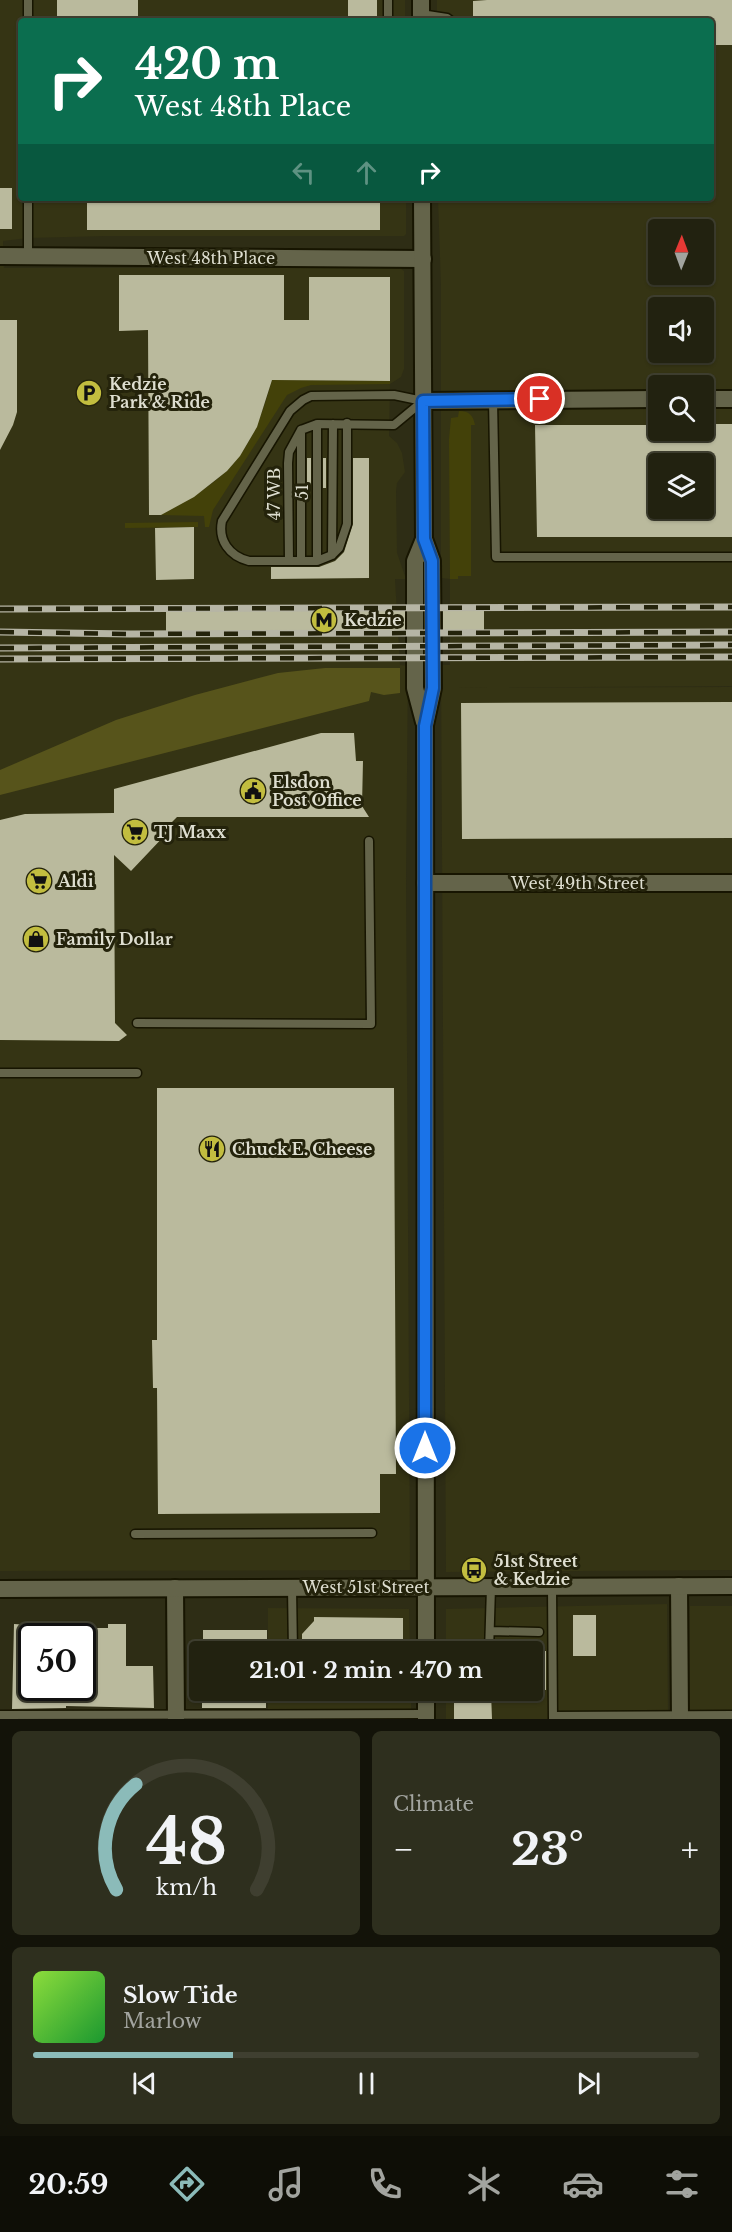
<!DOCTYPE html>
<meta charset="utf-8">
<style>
:root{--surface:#222210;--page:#2e2f1e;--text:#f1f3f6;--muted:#a2a49f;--line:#3f3f30;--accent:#8bbbb9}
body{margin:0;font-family:"Libre Baskerville",serif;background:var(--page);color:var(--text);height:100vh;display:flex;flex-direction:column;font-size:22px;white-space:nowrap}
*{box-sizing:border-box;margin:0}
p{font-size:20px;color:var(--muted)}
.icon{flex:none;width:33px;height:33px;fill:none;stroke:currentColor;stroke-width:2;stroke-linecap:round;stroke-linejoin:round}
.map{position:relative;height:1719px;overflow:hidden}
.panel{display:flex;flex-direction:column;gap:12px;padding:12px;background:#131309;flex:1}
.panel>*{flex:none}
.banner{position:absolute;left:18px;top:18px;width:696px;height:183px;border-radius:6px;box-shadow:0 2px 4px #0004,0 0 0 2px var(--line);background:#0b6e4f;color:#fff;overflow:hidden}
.needle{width:39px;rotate:1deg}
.controls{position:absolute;left:648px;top:219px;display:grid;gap:12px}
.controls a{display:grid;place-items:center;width:66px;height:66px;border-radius:6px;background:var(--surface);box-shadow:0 2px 4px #0004,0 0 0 2px var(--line);font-size:30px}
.speed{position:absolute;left:18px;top:1623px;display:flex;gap:12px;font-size:30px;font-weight:700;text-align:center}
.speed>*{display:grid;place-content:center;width:78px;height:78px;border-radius:50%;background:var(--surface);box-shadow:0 2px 4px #0004,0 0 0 2px var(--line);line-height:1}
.speed .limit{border:3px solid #111;border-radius:9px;background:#fff;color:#111}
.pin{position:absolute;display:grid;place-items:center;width:51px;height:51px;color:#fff;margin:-26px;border:3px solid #fff;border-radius:50%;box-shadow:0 2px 6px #0007}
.me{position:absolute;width:66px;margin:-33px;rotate:0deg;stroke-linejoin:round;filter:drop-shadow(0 0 4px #0008)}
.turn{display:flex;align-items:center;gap:21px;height:126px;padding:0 18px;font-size:27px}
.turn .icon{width:78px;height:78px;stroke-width:2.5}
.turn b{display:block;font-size:42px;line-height:51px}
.lanes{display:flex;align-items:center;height:57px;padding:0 18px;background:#0003;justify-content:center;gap:30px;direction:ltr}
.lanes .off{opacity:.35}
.big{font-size:45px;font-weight:800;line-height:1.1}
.panel .card{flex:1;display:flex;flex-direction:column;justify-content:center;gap:9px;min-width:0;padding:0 21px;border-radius:9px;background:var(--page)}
.panel .dial{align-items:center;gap:0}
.dial svg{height:156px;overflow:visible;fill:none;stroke:var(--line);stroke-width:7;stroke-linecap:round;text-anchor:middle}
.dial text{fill:var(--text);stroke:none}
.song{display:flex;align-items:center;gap:18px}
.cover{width:72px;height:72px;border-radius:9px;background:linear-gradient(135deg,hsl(90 70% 55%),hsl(130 70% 35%))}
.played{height:6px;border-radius:3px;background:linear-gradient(90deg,var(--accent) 30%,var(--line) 30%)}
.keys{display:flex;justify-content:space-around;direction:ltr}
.heat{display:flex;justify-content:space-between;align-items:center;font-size:33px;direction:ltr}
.panel .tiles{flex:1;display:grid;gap:12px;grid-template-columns:1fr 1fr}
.card:last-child{grid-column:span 2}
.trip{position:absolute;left:189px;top:1641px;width:354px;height:60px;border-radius:6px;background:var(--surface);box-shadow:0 2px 4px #0004,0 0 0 2px var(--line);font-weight:800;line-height:60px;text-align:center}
.menu{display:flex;height:96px;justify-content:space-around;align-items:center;background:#0e0e06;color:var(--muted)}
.menu .icon{width:42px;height:42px}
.menu .active{color:var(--accent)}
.menu b{font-size:27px;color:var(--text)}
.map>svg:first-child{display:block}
.built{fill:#353414;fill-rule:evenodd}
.green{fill:#434109}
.forest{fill:#57541b}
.building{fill:#baba9d;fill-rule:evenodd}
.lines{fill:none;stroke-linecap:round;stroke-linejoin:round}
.service-casing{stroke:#171501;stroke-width:11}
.minor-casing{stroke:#171501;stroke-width:20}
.tertiary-casing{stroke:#171501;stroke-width:20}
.secondary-casing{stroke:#171501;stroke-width:20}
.service{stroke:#64644a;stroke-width:8}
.minor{stroke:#64644a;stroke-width:16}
.tertiary{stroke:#64644a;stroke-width:16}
.secondary{stroke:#64644a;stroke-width:16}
.rail-casing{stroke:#b6b5a5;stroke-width:7}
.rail{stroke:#24230b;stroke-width:4.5;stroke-dasharray:14;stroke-linecap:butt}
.route-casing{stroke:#114b97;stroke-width:15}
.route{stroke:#1a73e8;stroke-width:10}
.labels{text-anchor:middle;stroke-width:6;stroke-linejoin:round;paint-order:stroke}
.street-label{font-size:16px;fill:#deded0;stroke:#24230b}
.poi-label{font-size:16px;font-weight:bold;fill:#deded0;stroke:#24230b;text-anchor:start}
</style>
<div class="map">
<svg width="732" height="1719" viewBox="0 0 732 1719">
<rect width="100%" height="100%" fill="#2e2d15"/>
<path class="built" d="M 0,0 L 405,0 L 405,21 L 21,21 L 21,198 L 406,198 L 406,234 L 404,236 L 106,236 L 28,238 L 3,241 L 4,268 L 400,268 L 404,271 L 404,369 L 401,377 L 390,384 L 389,436 L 397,443 L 402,453 L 405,472 L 397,483 L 396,491 L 397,553 L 406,579 L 395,579 L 400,665 L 408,666 L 406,879 L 410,1570 L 0,1571 Z
M 437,0 L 732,0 L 732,686 L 450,688 L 732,687 L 732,1570 L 446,1572 L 441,665 L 450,665 L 450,579 L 441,578 L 441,286 L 438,198 L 711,198 L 711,21 L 437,21 ZM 658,230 L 704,230 L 704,274 L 658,274 ZM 658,308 L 704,308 L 704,352 L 658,352 ZM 658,386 L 704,386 L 704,430 L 658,430 ZM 658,464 L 704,464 L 704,508 L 658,508 Z
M 667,1604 L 668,1716 L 553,1719 L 446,1719 L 446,1691 L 532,1690 L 532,1652 L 446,1651 L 446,1609 Z
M 690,1606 L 732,1606 L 732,1715 L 690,1716 Z
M 268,1608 L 409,1609 L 410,1651 L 268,1652 Z
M 268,1691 L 411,1691 L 411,1719 L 301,1719 L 301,1714 L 268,1714 Z"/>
<path class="green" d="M 272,380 L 390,381 L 390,384 L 311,385 L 301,388 L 287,395 L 213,510 L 209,527 L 205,527 L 204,516 L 160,515 C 229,479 251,457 272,380 Z
M 459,411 C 469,411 473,415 475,425 L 471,425 L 471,576 L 458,576 L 458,579 L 450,579 L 449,439 L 451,418 L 458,417 Z
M 198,522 L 198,527 L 125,528 L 125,523 Z"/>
<path class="forest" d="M 325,668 L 400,668 L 400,693 L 384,695 L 371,692 L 369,701 L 0,795 L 0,770 L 116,720 L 195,695 L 278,673 Z"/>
<path class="building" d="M 57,0 L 138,0 L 138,21 L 57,21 Z
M 348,0 L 377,0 L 377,21 L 348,21 Z
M 487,0 L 732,0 L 732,45 L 711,45 L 711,21 L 473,21 L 473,1 Z
M 0,188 L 12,188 L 12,229 L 0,229 Z
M 87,198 L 380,198 L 380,230 L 87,230 Z
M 119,275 L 284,275 L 284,320 L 309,320 L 309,277 L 390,277 L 390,381 L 272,380 L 257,427 L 240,456 L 227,471 L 194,497 L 161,515 L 149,515 L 148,330 L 119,331 Z
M 0,320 L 17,320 L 17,412 L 13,425 L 0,450 Z
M 704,424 L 732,424 L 732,537 L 537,537 L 535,425 L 658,425 L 658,430 L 704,430 ZM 658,464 L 704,464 L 704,508 L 658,508 Z
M 307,458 L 311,458 L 311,488 L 307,488 Z
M 323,458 L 326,458 L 326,488 L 323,488 Z
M 353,458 L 369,458 L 369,578 L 271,579 L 271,567 L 319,567 L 335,561 L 344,552 L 353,524 Z
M 194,527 L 194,579 L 156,580 L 155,528 Z
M 443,606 L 484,606 L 484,634 L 443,634 Z
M 166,607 L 405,607 L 405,634 L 166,635 Z
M 732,702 L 732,838 L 462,839 L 461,703 Z
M 321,733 L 354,733 L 356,761 L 363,761 L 362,806 L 369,817 L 177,817 L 164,830 L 167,833 L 131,871 L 114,855 L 115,1023 L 127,1035 L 119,1041 L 0,1040 L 0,820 L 25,814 L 114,813 L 114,789 Z
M 157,1088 L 394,1088 L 396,1474 L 380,1474 L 380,1513 L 158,1514 L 157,1388 L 153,1388 L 152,1340 L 157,1340 Z
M 573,1615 L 596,1615 L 596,1656 L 573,1656 Z
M 314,1617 L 403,1618 L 403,1646 L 375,1646 L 375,1652 L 302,1652 L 302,1634 L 314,1621 Z
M 14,1624 L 30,1625 L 29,1685 L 31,1685 L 31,1691 L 82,1691 L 82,1628 L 108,1628 L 108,1624 L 126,1624 L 126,1666 L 153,1666 L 154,1708 L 66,1706 L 66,1708 L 12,1709 Z
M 203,1630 L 267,1630 L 267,1652 L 203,1652 Z
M 532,1651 L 546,1651 L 546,1690 L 532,1689 Z
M 202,1690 L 266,1690 L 266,1708 L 202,1708 Z
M 491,1692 L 492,1719 L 454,1719 L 454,1693 Z"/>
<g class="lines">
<g class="service-casing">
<path id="service" d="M 421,14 L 447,18 L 451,21
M 28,21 L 28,0
M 388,21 L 388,0
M 28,257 L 28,198
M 493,400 L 496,557 L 732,557
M 347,423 L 347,524 L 339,548 L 332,555 L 317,561 L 249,561 C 229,556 218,540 222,521 L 290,411 L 303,400 L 311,396 L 394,395 L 423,401
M 301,430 L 317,424 L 394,425 L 423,401
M 332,555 L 333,424
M 289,560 L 288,463 L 289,452 L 301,430
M 301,560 L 301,430
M 317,561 L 317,424
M 137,1023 L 371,1024 L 369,841
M 0,1073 L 137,1073
M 135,1534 L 372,1533
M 552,1587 L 553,1719
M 292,1588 L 293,1652
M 490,1631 L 539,1632
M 489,1652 L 491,1587
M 0,1715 L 426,1714
M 553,1716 L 732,1715"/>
</g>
<g class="minor-casing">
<path id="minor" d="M 0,256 L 423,259
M 704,399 L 732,399
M 423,401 L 658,399
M 425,883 L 732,883
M 679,1586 L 680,1719
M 175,1588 L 176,1719"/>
</g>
<g class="tertiary-casing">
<path id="tertiary" d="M 0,1589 L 732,1586"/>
</g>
<g class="secondary-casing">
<path id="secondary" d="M 421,0 L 421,21
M 422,198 L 424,539 L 432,561 L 433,688 L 425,725 L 426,1652
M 424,722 L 415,688 L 415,561 L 424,539
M 426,1690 L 426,1719"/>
</g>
<use href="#service" class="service"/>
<use href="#minor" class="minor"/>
<use href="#tertiary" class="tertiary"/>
<use href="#secondary" class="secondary"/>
<g class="rail-casing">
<path id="rail" d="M 0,609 L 732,607
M 0,632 L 130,634 L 732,632
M 0,648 L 732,645
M 0,659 L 732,657"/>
</g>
<use href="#rail" class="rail"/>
</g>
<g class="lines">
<g class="route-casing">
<path id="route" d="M 425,1448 L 425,726 L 433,688 L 432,561 L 424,539 L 423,401 L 540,399"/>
</g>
<use href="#route" class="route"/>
</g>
<defs>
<g id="parking-disc" transform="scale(1.35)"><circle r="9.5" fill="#c2bd3f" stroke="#24230b"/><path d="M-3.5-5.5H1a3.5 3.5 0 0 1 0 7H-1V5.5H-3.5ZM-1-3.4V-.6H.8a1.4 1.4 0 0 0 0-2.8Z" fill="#111"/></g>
<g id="metro-disc" transform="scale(1.35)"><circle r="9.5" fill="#c2bd3f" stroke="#24230b"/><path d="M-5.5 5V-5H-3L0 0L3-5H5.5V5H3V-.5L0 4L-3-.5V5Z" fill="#111"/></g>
<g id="civic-disc" transform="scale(1.35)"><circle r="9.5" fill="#c2bd3f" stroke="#24230b"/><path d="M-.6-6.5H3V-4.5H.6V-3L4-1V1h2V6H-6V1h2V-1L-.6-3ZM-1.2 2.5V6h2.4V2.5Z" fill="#111"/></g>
<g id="supermarket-disc" transform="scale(1.35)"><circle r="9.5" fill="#c2bd3f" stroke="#24230b"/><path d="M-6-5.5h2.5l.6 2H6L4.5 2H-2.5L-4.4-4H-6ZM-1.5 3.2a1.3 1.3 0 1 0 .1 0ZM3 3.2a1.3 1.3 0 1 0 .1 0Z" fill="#111"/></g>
<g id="shop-disc" transform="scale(1.35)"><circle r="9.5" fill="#c2bd3f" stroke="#24230b"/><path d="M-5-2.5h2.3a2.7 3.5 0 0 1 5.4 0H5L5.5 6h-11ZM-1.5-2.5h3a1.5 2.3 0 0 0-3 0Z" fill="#111"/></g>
<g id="restaurant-disc" transform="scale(1.35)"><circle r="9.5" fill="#c2bd3f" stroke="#24230b"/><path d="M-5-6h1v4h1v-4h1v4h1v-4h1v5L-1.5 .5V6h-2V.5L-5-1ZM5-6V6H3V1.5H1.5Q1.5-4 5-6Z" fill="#111"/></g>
<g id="bus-disc" transform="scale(1.35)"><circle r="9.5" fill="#c2bd3f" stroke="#24230b"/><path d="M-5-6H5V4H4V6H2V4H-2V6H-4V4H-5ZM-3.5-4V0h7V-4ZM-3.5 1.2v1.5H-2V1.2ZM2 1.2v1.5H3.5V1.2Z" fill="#111"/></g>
</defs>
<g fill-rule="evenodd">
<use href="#parking-disc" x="89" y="393"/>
<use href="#metro-disc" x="324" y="620"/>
<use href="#civic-disc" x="253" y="791"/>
<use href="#supermarket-disc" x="135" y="832"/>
<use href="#supermarket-disc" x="39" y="881"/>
<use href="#shop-disc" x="36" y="939"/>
<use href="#restaurant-disc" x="212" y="1149"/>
<use href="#bus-disc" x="474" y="1570"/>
</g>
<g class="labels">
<g class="street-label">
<text x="211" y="264">West 48th Place</text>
<text transform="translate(302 492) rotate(-90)" y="6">51</text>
<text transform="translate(274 494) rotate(-90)" y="6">47 WB</text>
<text x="578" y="889">West 49th Street</text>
<text x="366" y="1593">West 51st Street</text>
</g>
<g class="poi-label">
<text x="109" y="390">Kedzie<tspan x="109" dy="18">Park &amp; Ride</tspan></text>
<text x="344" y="626">Kedzie</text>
<text x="272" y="788">Elsdon<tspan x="272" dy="18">Post Office</tspan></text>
<text x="154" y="838">TJ Maxx</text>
<text x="58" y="887">Aldi</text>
<text x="56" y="945">Family Dollar</text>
<text x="232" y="1155">Chuck E. Cheese</text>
<text x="494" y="1567">51st Street<tspan x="494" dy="18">&amp; Kedzie</tspan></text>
</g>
</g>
</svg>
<div class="controls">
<a><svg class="needle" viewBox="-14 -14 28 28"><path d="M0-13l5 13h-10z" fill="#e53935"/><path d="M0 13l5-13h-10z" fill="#a2a49f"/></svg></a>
<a><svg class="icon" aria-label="sound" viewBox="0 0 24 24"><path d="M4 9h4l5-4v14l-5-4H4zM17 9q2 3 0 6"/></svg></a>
<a><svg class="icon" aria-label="search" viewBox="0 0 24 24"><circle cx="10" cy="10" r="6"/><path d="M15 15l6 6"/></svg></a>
<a><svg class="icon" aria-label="layers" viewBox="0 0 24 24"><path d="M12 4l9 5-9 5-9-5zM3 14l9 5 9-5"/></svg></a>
</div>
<div class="speed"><div class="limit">50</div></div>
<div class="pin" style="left:540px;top:399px;background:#d93025"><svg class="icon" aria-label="arrive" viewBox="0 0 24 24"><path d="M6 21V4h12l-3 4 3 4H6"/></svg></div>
<svg class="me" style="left:425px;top:1448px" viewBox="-20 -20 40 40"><circle r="17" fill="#1a73e8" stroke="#fff" stroke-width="3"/><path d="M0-11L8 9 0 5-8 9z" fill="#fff"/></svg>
<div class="trip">21:01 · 2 min · 470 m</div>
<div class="banner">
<div class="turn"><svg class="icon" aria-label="right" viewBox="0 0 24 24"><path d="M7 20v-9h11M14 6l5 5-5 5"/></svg><div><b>420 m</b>West 48th Place</div></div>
<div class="lanes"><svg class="icon off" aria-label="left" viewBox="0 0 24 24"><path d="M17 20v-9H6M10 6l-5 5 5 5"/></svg><svg class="icon off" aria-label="ahead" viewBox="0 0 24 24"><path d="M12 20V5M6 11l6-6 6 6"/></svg><svg class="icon" aria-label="right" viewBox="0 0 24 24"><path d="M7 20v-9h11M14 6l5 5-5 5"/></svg></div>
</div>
</div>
<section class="panel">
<div class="tiles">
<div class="card dial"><svg viewBox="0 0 100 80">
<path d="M14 69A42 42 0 1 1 86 69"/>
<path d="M14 69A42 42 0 0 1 24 15" stroke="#8bbbb9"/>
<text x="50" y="56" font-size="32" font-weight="700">48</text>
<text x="50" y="72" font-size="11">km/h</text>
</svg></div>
<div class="card"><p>Climate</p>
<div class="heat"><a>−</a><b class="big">23°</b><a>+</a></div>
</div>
<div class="card">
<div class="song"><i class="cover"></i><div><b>Slow Tide</b><p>Marlow</p></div></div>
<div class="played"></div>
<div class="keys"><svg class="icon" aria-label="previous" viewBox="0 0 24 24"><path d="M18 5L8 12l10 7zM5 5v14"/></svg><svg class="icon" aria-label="pause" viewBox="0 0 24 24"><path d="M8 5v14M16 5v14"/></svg><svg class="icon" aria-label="next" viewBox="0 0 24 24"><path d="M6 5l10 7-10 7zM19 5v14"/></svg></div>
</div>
</div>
</section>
<nav class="menu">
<b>20:59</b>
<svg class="icon active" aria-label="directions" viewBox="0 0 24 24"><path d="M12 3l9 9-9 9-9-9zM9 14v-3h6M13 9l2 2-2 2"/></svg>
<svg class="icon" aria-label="music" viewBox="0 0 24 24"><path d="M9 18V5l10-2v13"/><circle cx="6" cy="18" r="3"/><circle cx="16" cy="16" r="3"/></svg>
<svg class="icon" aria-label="phone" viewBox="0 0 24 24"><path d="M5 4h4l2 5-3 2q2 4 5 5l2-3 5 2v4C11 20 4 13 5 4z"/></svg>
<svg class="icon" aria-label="climate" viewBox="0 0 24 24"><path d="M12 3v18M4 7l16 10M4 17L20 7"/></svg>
<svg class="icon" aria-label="car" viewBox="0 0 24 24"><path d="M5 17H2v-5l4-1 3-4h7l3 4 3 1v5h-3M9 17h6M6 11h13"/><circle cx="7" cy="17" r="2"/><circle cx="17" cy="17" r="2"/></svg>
<svg class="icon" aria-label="filters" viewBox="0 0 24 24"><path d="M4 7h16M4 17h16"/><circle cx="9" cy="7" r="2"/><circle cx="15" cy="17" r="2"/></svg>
</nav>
